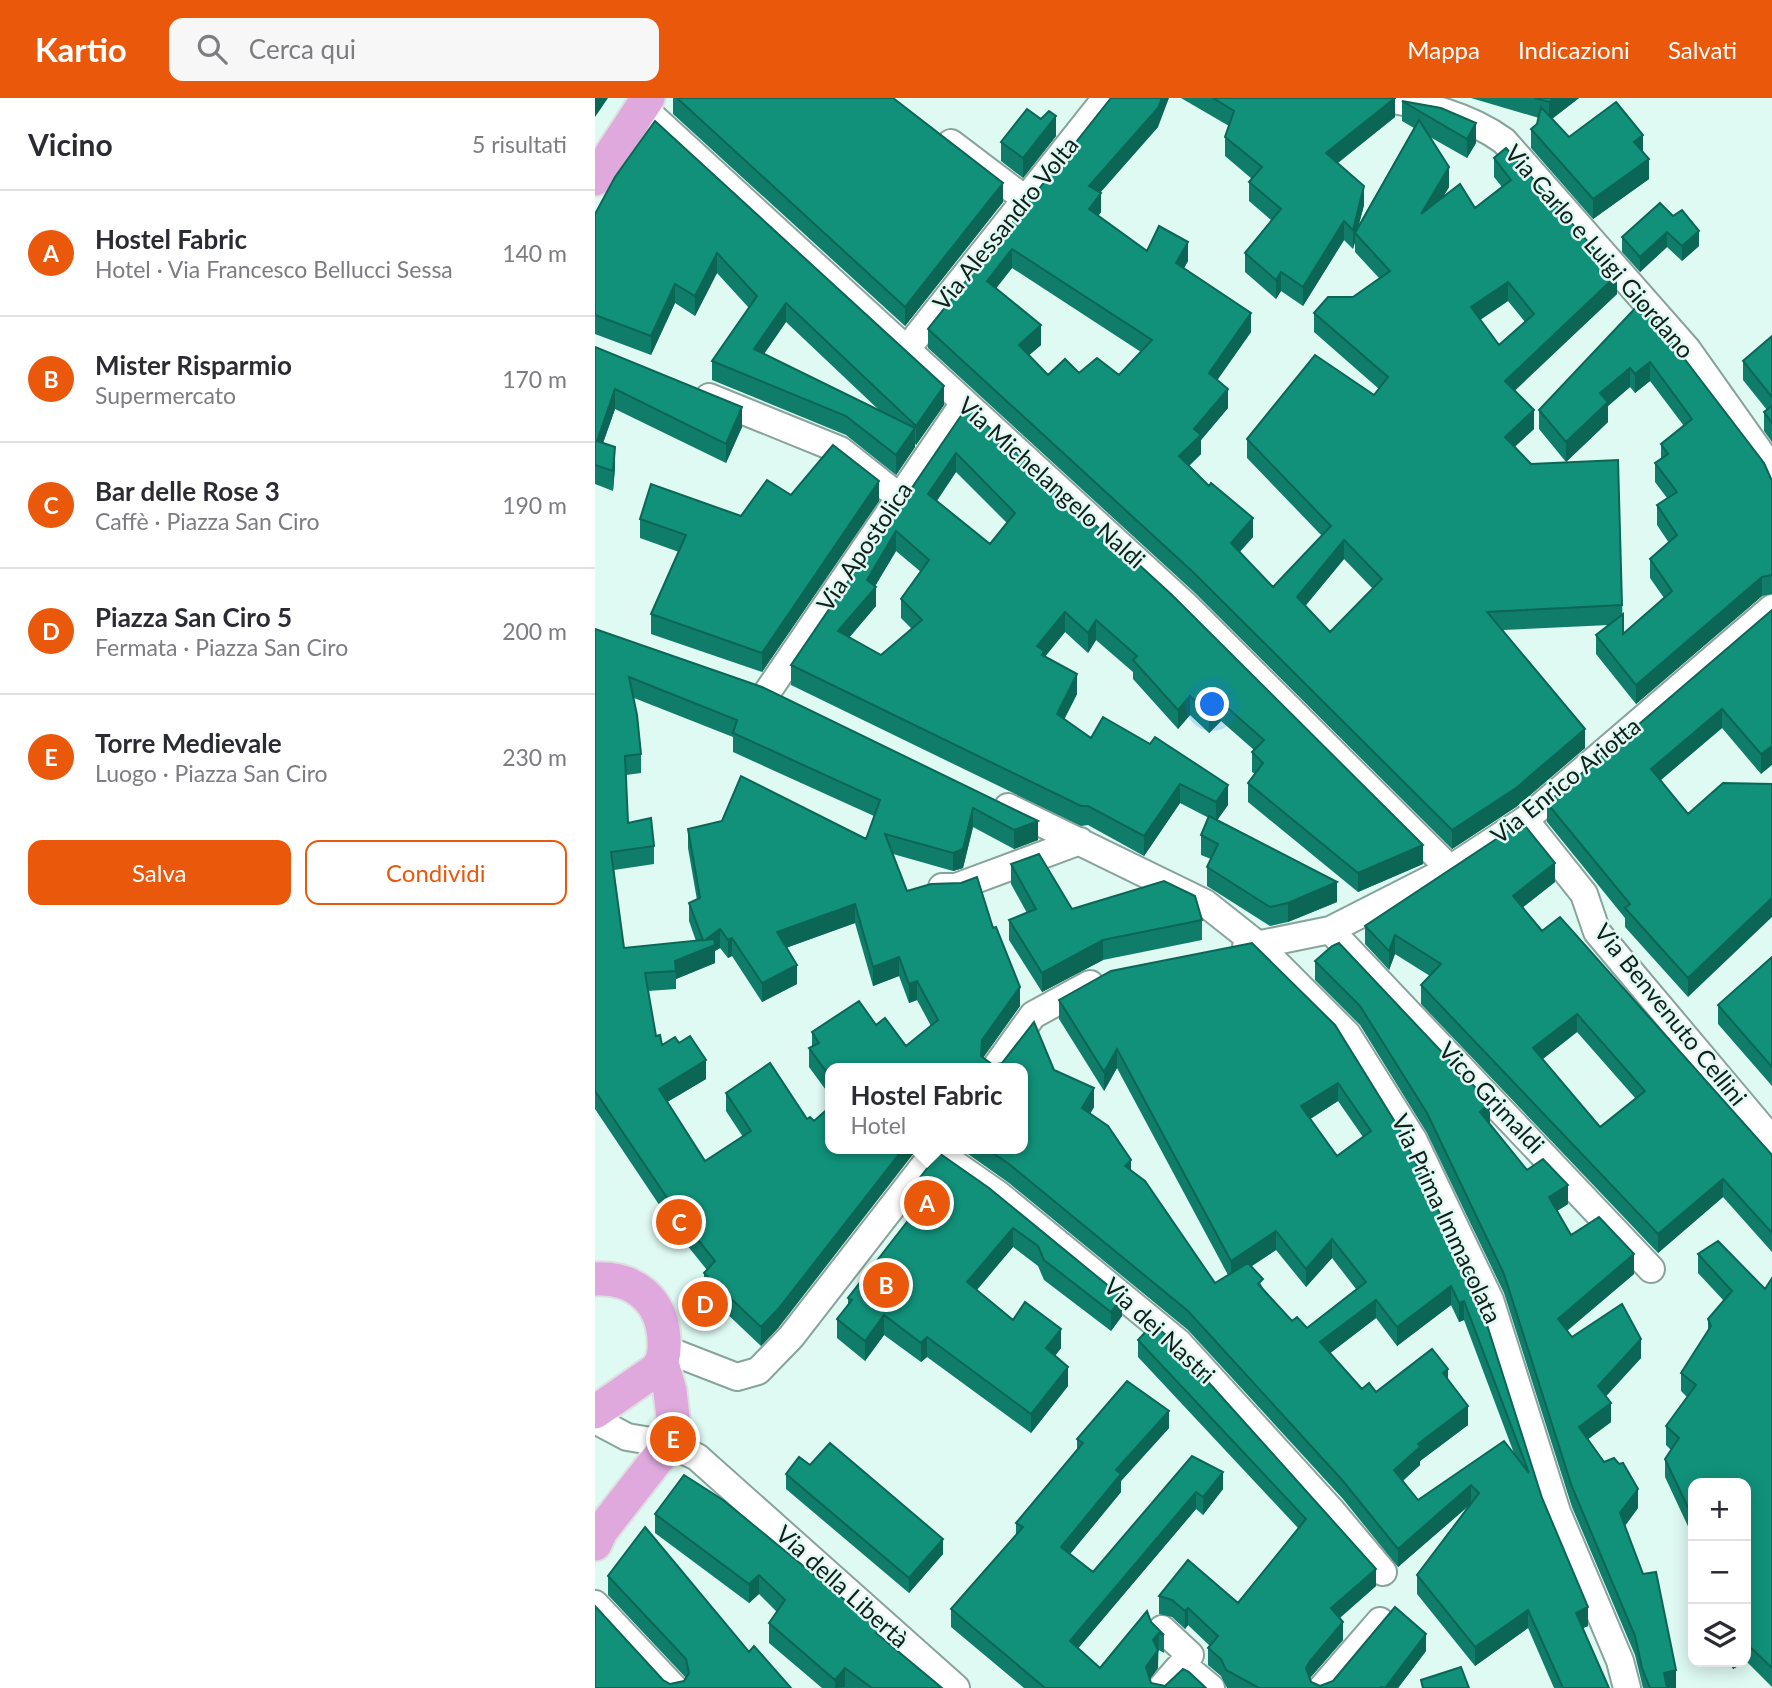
<!DOCTYPE html>
<html lang="it">
<meta charset="utf-8">
<style>
body{margin:0;font-family:Lato,sans-serif;background:#f7f7f7;color:#2b2b33}
.controls{position:absolute;right:21px;bottom:21px;display:grid;overflow:hidden;border-radius:14px;box-shadow:0 4px 18px #0003}
.controls button{width:63px;height:63px;display:grid;place-items:center;padding:0;border:0;border-bottom:2px solid #e1e1e2;background:#fff;color:#2b2b33;font:35px sans-serif}
.you{position:absolute;left:618px;top:607px;width:24px;height:24px;margin:-18px;border:5px solid #fff;border-radius:50%;background:#1a73e8;box-shadow:0 0 0 10px #1a73e833}
.badge{display:grid;place-items:center;width:46px;height:46px;border-radius:50%;background:#ea580c;color:#fff;font-size:23px;font-weight:700}
.pin{position:absolute;translate:-50% -50%;border:4px solid #fff;box-shadow:0 2px 7px #0006}
.popup{position:absolute;left:230px;top:965px;width:203px;height:91px;box-sizing:border-box;display:grid;place-content:center;border-radius:14px;background:#fff;filter:drop-shadow(0 2px 5px #0005);font-size:23px;white-space:nowrap;color:#7c7c81}
.popup b{font-size:26px;color:#2b2b33}
.popup::after{content:'';position:absolute;left:50%;top:100%;margin-left:-14px;border:14px solid transparent;border-top-color:#fff}
.list{margin:0;padding:0;list-style:none}
h2{display:flex;justify-content:space-between;align-items:center;height:91px;margin:0;padding:0 28px;font-size:30px}
h2 small{font-size:23px;font-weight:400;color:#7c7c81}
.list li{display:grid;grid-template-columns:46px 1fr auto;gap:21px;align-items:center;box-sizing:border-box;height:126px;padding:0 28px;border-top:2px solid #e1e1e2}
.list b{display:block;font-size:26px;white-space:nowrap}
.list p{margin:0;font-size:23px;white-space:nowrap;color:#7c7c81}
.list em{font-size:23px;font-style:normal;color:#7c7c81}
.actions{display:flex;gap:14px;padding:21px 28px}
.actions a{flex:1;padding:16px 0;border:2px solid #ea580c;border-radius:14px;text-align:center;font-size:24px;color:#ea580c}
.actions .main{background:#ea580c;color:#fff}
.icon{flex:none;width:38px;height:38px;fill:none;stroke:currentColor;stroke-width:2;stroke-linecap:round;stroke-linejoin:round}
.map{position:relative;flex:none;width:1177px;height:1590px;overflow:hidden}
header{display:flex;align-items:center;gap:42px;box-sizing:border-box;height:98px;padding:0 35px;background:#ea580c;color:#fff}
header strong{font-size:33px}
nav{display:flex;gap:38px;margin-inline-start:auto;font-size:24px}
.search{width:490px;height:63px;background:#f7f7f7;display:flex;align-items:center;gap:18px;box-sizing:border-box;padding:0 24px;border-radius:14px;color:#7c7c81;font-size:26px}
main{display:flex}
aside{flex:1;background:#fff}
.map>svg:first-child{display:block}
</style>
<header>
<strong>Kartio</strong>
<div class="search"><svg class="icon" aria-label="search" viewBox="0 0 24 24"><circle cx="10" cy="10" r="6"/><path d="M15 15l6 6"/></svg>Cerca qui</div>
<nav><a>Mappa</a><a>Indicazioni</a><a>Salvati</a></nav>
</header>
<main>
<aside>
<h2>Vicino<small>5 risultati</small></h2>
<ul class="list">
<li><span class="badge">A</span><div><b>Hostel Fabric</b><p>Hotel · Via Francesco Bellucci Sessa</p></div><em>140 m</em></li>
<li><span class="badge">B</span><div><b>Mister Risparmio</b><p>Supermercato</p></div><em>170 m</em></li>
<li><span class="badge">C</span><div><b>Bar delle Rose 3</b><p>Caffè · Piazza San Ciro</p></div><em>190 m</em></li>
<li><span class="badge">D</span><div><b>Piazza San Ciro 5</b><p>Fermata · Piazza San Ciro</p></div><em>200 m</em></li>
<li><span class="badge">E</span><div><b>Torre Medievale</b><p>Luogo · Piazza San Ciro</p></div><em>230 m</em></li>
</ul>
<div class="actions"><a class="main">Salva</a><a>Condividi</a></div>
</aside>
<div class="map">
<svg width="1177" height="1590" viewBox="0 0 1177 1590">
<rect width="100%" height="100%" fill="#defaf2"/>
<g fill="none" stroke-linecap="round" stroke-linejoin="round">
<defs>
<path id="minor" d="M786,0C830,7 873,17 909,43L1092,251L1177,371
M47,9L588,505L855,771
M356,45L430,101
M311,252L511,0
M114,299L245,352L303,398
M173,593L369,305
M413,709L610,805L663,847L752,936L819,1043L895,1202L962,1414L1025,1563L1032,1590
M930,722L989,796L1002,834L1177,1042
M347,789H361L485,743
M735,832L1056,1171
M651,849L735,832L855,771L930,722L1177,510
M400,970L438,917L495,886
M341,1053L404,1097L583,1244L736,1412L788,1474
M70,1251L142,1279L163,1273L196,1239L342,1051
M0,1322L32,1339L74,1346L102,1359L361,1590
M0,1506L79,1590
M587,1566L616,1590
M566,1590L595,1557L567,1531
M727,1590L785,1523"/>
<path id="major" d="M0,81L53,0
M0,1181C38,1179 67,1201 69,1241C70,1252 69,1262 62,1271L0,1314
M0,1446L6,1433L74,1346L78,1319L75,1293L67,1265"/>
</defs>
<!-- minor casing -->
<use href="#minor" stroke="#88a39b" stroke-width="30"/>
<!-- major casing -->
<use href="#major" stroke="#dedfdf" stroke-width="37"/>
<!-- minor -->
<use href="#minor" stroke="#fff" stroke-width="26"/>
<!-- major -->
<use href="#major" stroke="#dfa9dd" stroke-width="33"/>
</g>
<!-- wall -->
<path fill="#0f7d69" fill-rule="evenodd" d="M78,0H298L408,104L310,228L78,16Z
M516,0L563,29L505,95L506,114L503,118L552,153L593,163L589,170L656,234L622,282L633,310L606,342V356L594,368L658,439L644,454L678,489L727,438L652,360V341L779,297L784,291L719,234V215L758,199L784,180L760,154V144L758,151L749,142L708,208L686,193L681,201L650,174V155L676,122L654,103V84L657,81L630,58V39L634,28L586,0H800V19L743,65L769,107L764,126L819,30L807,23V3L881,45L872,60L835,39L854,89L848,99L880,110L907,89L899,79V60L1022,196L919,292L939,331L919,349L936,366L1023,362L1028,536L1069,500L1055,480V461L1074,445L1062,427V407L1072,400L1060,384V365L1066,361V346L1089,328L1055,283L1040,295L1035,289L1013,308V324L971,364L944,331V312L1046,204L1177,383V496L1167,498L1041,606L1001,556V537L1014,527L908,532L990,650L921,709L857,751L599,494L333,250V231ZM417,170L546,254L524,277L484,275L453,277L434,257L446,247L401,190ZM913,203L930,224L904,247L885,222ZM749,461L778,491L735,534L710,508Z
M876,0H984L957,21L974,39L1048,54L1054,81L998,121L936,50V31L942,26L944,20Z
M461,38L428,80L406,63V44Z
M20,79L349,307L321,347L320,346V349L301,377L251,337L117,282V263L154,210L122,175L100,218L80,205L56,257L0,236V116ZM191,224L285,313L169,256Z
M1065,105L1104,148L1087,163L1072,149L1045,174L1027,154V139Z
M1177,238V344L1169,333V314L1172,312L1148,282V263Z
M0,249L147,329L131,365L20,311L8,345L20,369L18,393L0,386Z
M372,309L828,766L763,794L653,704V685L660,676L657,674V654L659,652L626,623L614,635L595,617L583,631L538,581V574L501,542L493,555L470,534L450,559L482,596L469,621L496,640L633,707L622,722L742,804L693,824L675,828L612,788V769L616,761L606,757V737L614,720L585,705L549,758L493,727L486,728L196,587V567ZM361,374L412,425L395,446L342,403ZM301,453L326,474L306,501V520L317,531L286,557L254,539L281,508L280,488Z
M196,397L284,403L167,574L56,536V516L84,454L45,440V421L146,418Z
M1177,512L1166,676L1127,630L1066,682L1093,716L1128,685L1093,899L1030,829V820L952,724V705Z
M0,531L443,742L419,751L378,729L368,770L358,773L298,756L312,793L398,830L425,908L388,960L398,967L459,972L499,1009L495,1016L620,1185L633,1177L522,970L509,993L464,921V902L657,845L805,1032L947,1400L993,1528L988,1530L1014,1590H959L933,1530L880,1568L822,1496V1477L874,1407L803,1469L748,1401L593,1232L414,1085L366,1051H428L236,970V999L214,969V950L217,949V934L281,927L311,948L336,928L322,902L314,905L304,878L278,888L260,825L191,850L202,886L167,904L137,858L133,860L125,850L120,853V865L81,881V891L53,893L61,938L67,947L84,945L111,981L72,1004L110,1063L148,1039L131,1013V995L175,965L184,1229L166,1248L109,1194V1175L112,1172L87,1141L0,1011ZM39,600L138,639V654L279,718L271,741L93,731V750L102,802L94,805V823L101,843L29,850L19,772L59,766V748L33,725L31,677L46,675V656ZM743,1003L768,1039L742,1058L715,1021ZM681,1152L711,1189L737,1160L761,1191L712,1230L697,1223L668,1190L656,1168ZM856,1207L864,1224L869,1222L920,1358L823,1402L808,1383L825,1367V1363L873,1327L853,1281L781,1294L767,1291L735,1255L781,1220L802,1248Z
M416,766L477,811L607,822V842L508,862L447,894L414,842V822L432,815L416,786Z
M960,784L927,810L947,833L1177,1057V1154L1128,1099L1063,1155L826,906V887L835,878L800,856L794,872L770,846V828ZM982,934L1041,1001L1005,1029L947,961Z
M1177,858V988L1123,926V907Z
M720,863L895,1024L894,1025L932,1072L973,1106L962,1113L976,1137L1039,1176L972,1233L977,1239L1046,1260L1011,1298L1016,1324L993,1341L1043,1410L1030,1428L1081,1590H1048L1040,1557L977,1409L909,1195L832,1035L765,927L720,882Z
M344,1055L527,1218L516,1233L449,1182L443,1168L418,1149L382,1192L418,1222L466,1250L460,1258L473,1288L436,1335L332,1259L326,1264L289,1237L270,1263L242,1240V1221L253,1206V1200L320,1114L316,1111V1091Z
M1103,1156L1170,1191L1177,1180V1589L1151,1563V1385H1098V1439L1070,1379V1361L1076,1352L1071,1347V1328L1092,1299L1086,1293V1275L1113,1233V1221L1129,1203L1103,1175Z
M543,1242L781,1488L745,1520L748,1542L715,1580L716,1584L725,1588L831,1553L803,1590H632L626,1578L613,1567V1550L615,1548L593,1527L590,1531L577,1519L564,1516V1498L643,1505L703,1430L543,1259Z
M574,1330L526,1383V1394L475,1456L498,1474L597,1358L628,1391L608,1417L601,1411L483,1550L505,1570L556,1524L569,1537V1555L564,1552L563,1553V1570L555,1581L556,1585L570,1588L611,1590H429L356,1529V1511L421,1437V1425L482,1352V1341Z
M191,1376L348,1456L314,1495L191,1391Z
M60,1416L285,1538L347,1590H227L174,1545V1525L182,1514L164,1496L154,1505L60,1435Z
M13,1478L154,1554L196,1590H0L68,1582L75,1586L89,1583L91,1580L13,1497Z
M1133,1564H1150L1138,1571Z"/>
<!-- shaded-wall -->
<path fill="#0c6655" d="M0,0H13L0,19Z
M567,0H574L563,29L494,107V88Z
M800,0V19L731,74V55Z
M959,0H984L954,23V4Z
M461,18V38L428,80V60Z
M881,25V45L872,60V41Z
M1048,37V56L1039,44Z
M1054,61V81L998,121V101Z
M854,69V89L826,135V116Z
M408,85V104L310,228V209Z
M769,88V107L761,137L760,135V144L758,151V132Z
M506,95V114L494,131V111Z
M749,123V142L708,208V189Z
M1104,133V148L1087,163V148Z
M1072,134V149L1045,174V159Z
M593,144V163L581,184V165Z
M417,151V170L392,202V183Z
M122,155V175L100,218V198Z
M686,174V193L681,201V182Z
M1022,177V196L910,302V283Z
M913,184V203L876,228V209Z
M80,186V205L56,257V238Z
M191,205V224L159,270V251Z
M656,215V234L614,294V275Z
M446,227V247L424,266V247Z
M1055,264V283L1040,295V276Z
M1035,270V289L1013,308V324L971,364V344L1005,295Z
M349,288V307L321,347V328Z
M20,291V311L2,362V343Z
M633,291V310L606,342V356L584,377V358L599,331Z
M147,309V329L131,365V346Z
M939,312V331L910,358V339Z
M320,330V349L301,377V357Z
M20,349V369L18,393V373Z
M361,355V374L333,415V396Z
M284,383V403L167,574V555Z
M658,420V439L636,464V445Z
M301,433V453L276,495L281,489V508L243,553V533L272,482Z
M749,442V461L702,518V499Z
M1167,479V498L1041,606V587Z
M470,514V534L449,559V573L442,548Z
M501,522V542L493,555V535Z
M482,576V596L462,636V616Z
M595,598V617L583,631V612Z
M626,604V623L614,635V616Z
M1127,611V630L1056,690V671Z
M990,631V650L921,709L857,751V732Z
M1177,648V667L1166,676V656Z
M585,686V705L549,758V738Z
M633,687V707L621,724V704Z
M378,710V729L368,770L358,773V755Z
M443,723V742L419,751V732Z
M828,747V766L763,794V775Z
M960,765V784L918,817V798Z
M742,784V804L693,824V805Z
M1177,800V819L1093,899V880Z
M260,806V825L182,853V834Z
M125,831V850L120,853V865L81,881L80,863Z
M800,837V856L794,872V853Z
M137,840V858L133,860V842Z
M508,842V862L447,894V875Z
M304,859V878L278,888V869Z
M202,867V886L167,904V885Z
M322,883V902L314,905V886Z
M425,889V908L387,961L386,970L387,942Z
M982,916V934L938,969V950Z
M522,951V970L509,993V974Z
M111,962V981L64,1009V991Z
M743,985V1003L706,1027V1008Z
M499,990V1009L487,1029V1010Z
M895,1005V1024L885,1033V1014Z
M308,1051H322L184,1229L166,1248V1229Z
M536,1062V1080L530,1068Z
M1128,1081V1099L1063,1155V1136Z
M973,1087V1106L954,1118V1099Z
M418,1130V1149L372,1203V1184Z
M681,1133V1152L636,1182V1163Z
M737,1141V1160L711,1189V1171Z
M1039,1156V1176L963,1240V1221Z
M856,1188V1207L802,1248V1229Z
M527,1199V1218L516,1233V1214Z
M781,1202V1220L725,1263V1244Z
M869,1203V1222L864,1224V1205Z
M289,1217V1237L270,1263V1243Z
M466,1231V1250L451,1269V1250Z
M332,1239V1259L326,1264V1245Z
M1046,1241V1260L1003,1307V1288Z
M473,1269V1288L436,1335V1316Z
M853,1271V1289L848,1275Z
M1016,1305V1324L984,1348V1329Z
M873,1308V1327L825,1363V1367L799,1390V1372L823,1346Z
M574,1313V1330L526,1383V1394L466,1467V1449L521,1372Z
M628,1374V1391L608,1417V1399Z
M876,1387V1406L803,1469V1451Z
M1043,1391V1410L1025,1434V1415Z
M601,1394V1411L475,1560V1543Z
M348,1441V1456L314,1495V1480Z
M781,1471V1488L736,1527V1510Z
M164,1477V1496L154,1505V1486Z
M993,1509V1528L981,1533V1515Z
M593,1510V1527L590,1531V1513Z
M933,1512V1530L880,1568V1549Z
M748,1524V1542L715,1580L711,1570L715,1563Z
M564,1535L563,1570L551,1586V1569L558,1542Z
M831,1536V1553L803,1590H790Z
M1138,1564H1150L1138,1571Z
M250,1570V1589L240,1590V1582Z
M1081,1572V1590H1069V1575Z"/>
<!-- building -->
<path fill="#11917a" stroke="#0c6655" stroke-width="2" fill-rule="evenodd" d="M82,0H298L408,85L310,209Z
M516,0H567L563,10L494,88L506,95L494,111L552,153L564,128L593,144L581,165L656,215L614,275L633,291L599,331L606,337L584,358L614,388L616,385L658,420L636,445L678,489L736,428L652,341L720,257L779,297L793,279L719,215L733,199H758L795,173L760,135L824,22L854,69L826,116L865,86L880,110L916,82L899,60L911,50L1022,177L910,283L939,312L910,339L936,366L1023,362L1027,507L892,514L990,631L921,690L857,732L599,475L333,231ZM417,151L557,242L524,277L502,260L484,275L470,261L453,277L424,247L446,227L392,183ZM913,184L939,216L904,247L876,209ZM749,442L787,481L735,534L702,499Z
M618,0H800L731,55L769,88L758,132L749,123L708,189L686,174L681,182L650,155L686,111L654,84L667,69L630,39L639,13Z
M940,0H959L954,4Z
M807,3L846,10L881,25L872,41Z
M1021,4L1048,37L1039,44L1054,61L998,101L936,31L942,26L946,9L974,39Z
M432,11L446,21L454,13L461,18L428,60L406,44Z
M60,23L349,288L321,328L191,205L159,251L320,330L301,357L251,318L117,263L162,198L122,155L100,198L80,186L56,238L0,217V116L20,79Z
M1065,105L1078,118L1087,112L1104,133L1087,148L1072,134L1045,159L1027,139Z
M1046,204L1169,365L1177,383V477L1167,479L1041,587L1001,537L1028,516V536L1077,493L1055,461L1082,437L1062,407L1082,394L1060,365L1073,356L1066,346L1097,321L1055,264L1040,276L1035,270L1005,295L1013,304L971,344L944,312Z
M1177,238V299L1148,263Z
M0,249L147,309L131,346L20,291L2,343L20,349L18,373L0,367Z
M1177,308V325L1169,314Z
M372,309L577,497L828,747L763,775L653,685L668,665L657,654L669,642L626,604L614,616L595,598L583,612L538,562L542,558L501,522L493,535L470,514L442,548L449,553L447,557L482,576L462,616L496,640L508,619L555,646L560,639L633,687L621,704L585,686L549,738L493,708H486L196,567ZM361,355L420,415L395,446L333,396ZM301,433L334,462L306,501L327,522L286,557L243,533L281,489L272,482Z
M238,347L284,383L167,555L56,516L91,437L45,421L56,386L146,418L172,382L196,397Z
M1177,512V648L1166,656L1127,611L1056,671L1093,716L1128,685L1177,686V800L1093,880L1030,810L1035,806L952,705Z
M0,531L167,589L443,723L419,732L378,710L368,751L358,755L290,736L312,793L336,786L366,785L382,779L398,830L401,829L425,889L387,942L386,958L398,967L407,965L439,924L459,972L499,990L487,1010L513,1028L536,1062L530,1068L550,1083L620,1185L653,1165L668,1181L663,1186L697,1223L702,1219L712,1230L771,1184L737,1141L711,1171L681,1133L636,1163L522,951L509,974L464,902L516,873L657,845L740,927L805,1032L880,1189L947,1400L993,1509L981,1515L1014,1590H968L933,1512L880,1549L822,1477L884,1395L876,1387L803,1451L748,1383L593,1213L414,1066L392,1051H428V970H236V980L214,950L224,945L217,934L264,903L281,927L290,920L311,948L343,922L322,883L314,886L304,859L278,869L260,806L182,834L202,867L167,885L137,840L133,842L125,831L110,842L119,841L120,847L80,863L81,873L50,875L61,938L65,937L67,947L80,939L84,945L95,938L111,962L64,991L110,1063L156,1033L131,995L175,965L212,1021L215,1019L219,1023L236,1008V1051H308L184,1210L166,1229L109,1175L120,1163L87,1122L0,993ZM34,579L142,622L138,635L285,702L271,741L146,678L127,723L93,731L105,800L94,805L108,842L29,850L16,754L59,748L56,720L33,725L30,658L46,656L42,617ZM743,985L776,1033L742,1058L706,1008ZM856,1188L864,1205L869,1203L934,1375L909,1343L823,1402L799,1372L825,1349L823,1346L873,1308L848,1275L853,1271L837,1251L781,1294L774,1285L767,1291L725,1244L781,1202L802,1229Z
M614,718L742,784L693,805L675,809L612,769L623,746L606,737Z
M927,724L960,765L918,798L947,833L965,819L1177,1057V1135L1128,1081L1063,1136L826,887L846,866L800,837L794,853L770,828ZM982,916L1050,993L1005,1029L938,950Z
M444,756L477,811L569,783L600,798L607,822L508,842L447,875L414,822L441,811L416,766Z
M744,845L895,1005L885,1014L932,1072L948,1061L973,1087L954,1099L976,1137L1004,1119L1039,1156L963,1221L977,1239L1027,1206L1046,1241L1003,1288L1016,1305L984,1329L1009,1364L1019,1360L1024,1366L1028,1365L1043,1391L1025,1415L1048,1476L1061,1474L1081,1572L1069,1575L1072,1590H1055L1047,1570L1040,1538L977,1389L909,1176L832,1015L765,908L720,863L737,848Z
M1177,859V969L1123,907Z
M344,1055L394,1090L527,1199L516,1214L449,1162L443,1148L418,1130L372,1184L418,1222L430,1204L466,1231L451,1250L473,1269L436,1316L332,1239L326,1245L289,1217L270,1243L242,1221L257,1202L253,1200L329,1102L316,1091Z
M1123,1143L1170,1191L1177,1180V1570L1151,1545V1385H1098V1420L1070,1361L1084,1340L1071,1328L1101,1287L1086,1275L1116,1228L1113,1221L1137,1193L1103,1156Z
M558,1226L572,1238L781,1471L736,1510L748,1524L715,1563L711,1570L716,1584L725,1588L738,1583L800,1509L831,1536L790,1590L786,1589V1590H664L631,1572L626,1561L613,1550L623,1538L593,1510L590,1513L577,1502L564,1498L593,1462L643,1505L711,1421L543,1242Z
M532,1283L574,1313L521,1372L526,1376L466,1449L498,1474L597,1358L628,1374L608,1399L601,1394L475,1543L505,1570L552,1513L556,1524L569,1537L564,1535L558,1542L563,1552L551,1569L556,1585L570,1588L588,1571L594,1574L611,1590H450L356,1511L428,1429L421,1425L488,1345L482,1341Z
M235,1345L348,1441L314,1480L191,1376L204,1359L215,1367Z
M89,1377L128,1402L285,1531L281,1535L347,1590H277L250,1570L240,1582L174,1525L190,1502L164,1477L154,1486L60,1416Z
M50,1429L154,1554L159,1548L196,1590H0V1508L68,1582L75,1586L89,1583L94,1575L91,1561L13,1478Z
M866,1569L874,1590H828L826,1582Z"/>
<g text-anchor="middle" stroke-width="5" stroke-linejoin="round" paint-order="stroke">
<!-- street labels -->
<g font-size="24" fill="#131d1a" stroke="#defaf2">
<text transform="translate(411 126) rotate(-51)" y="8">Via Alessandro Volta</text>
<text transform="translate(1004 154) rotate(49)" y="8">Via Carlo e Luigi Giordano</text>
<text transform="translate(456 385) rotate(42)" y="8">Via Michelangelo Naldi</text>
<text transform="translate(270 449) rotate(-56)" y="8">Via Apostolica</text>
<text transform="translate(971 683) rotate(-39)" y="8">Via Enrico Ariotta</text>
<text transform="translate(1075 917) rotate(51)" y="8">Via Benvenuto Cellini</text>
<text transform="translate(896 1000) rotate(47)" y="8">Vico Grimaldi</text>
<text transform="translate(851 1121) rotate(65)" y="8">Via Prima Immacolata</text>
<text transform="translate(564 1233) rotate(43)" y="8">Via dei Nastri</text>
<text transform="translate(247 1489) rotate(42)" y="8">Via della Libertà</text>
</g>
</g>
</svg>
<div class="controls">
<button>+</button>
<button>−</button>
<button><svg class="icon" aria-label="layers" viewBox="0 0 24 24"><path d="M12 4l9 5-9 5-9-5zM3 14l9 5 9-5"/></svg></button>
</div>
<div class="you"></div>
<div class="pin badge" style="left:332px;top:1105px">A</div>
<div class="popup"><b>Hostel Fabric</b>Hotel</div>
<div class="pin badge" style="left:291px;top:1187px">B</div>
<div class="pin badge" style="left:84px;top:1124px">C</div>
<div class="pin badge" style="left:110px;top:1206px">D</div>
<div class="pin badge" style="left:78px;top:1341px">E</div>
</div>
</main>
